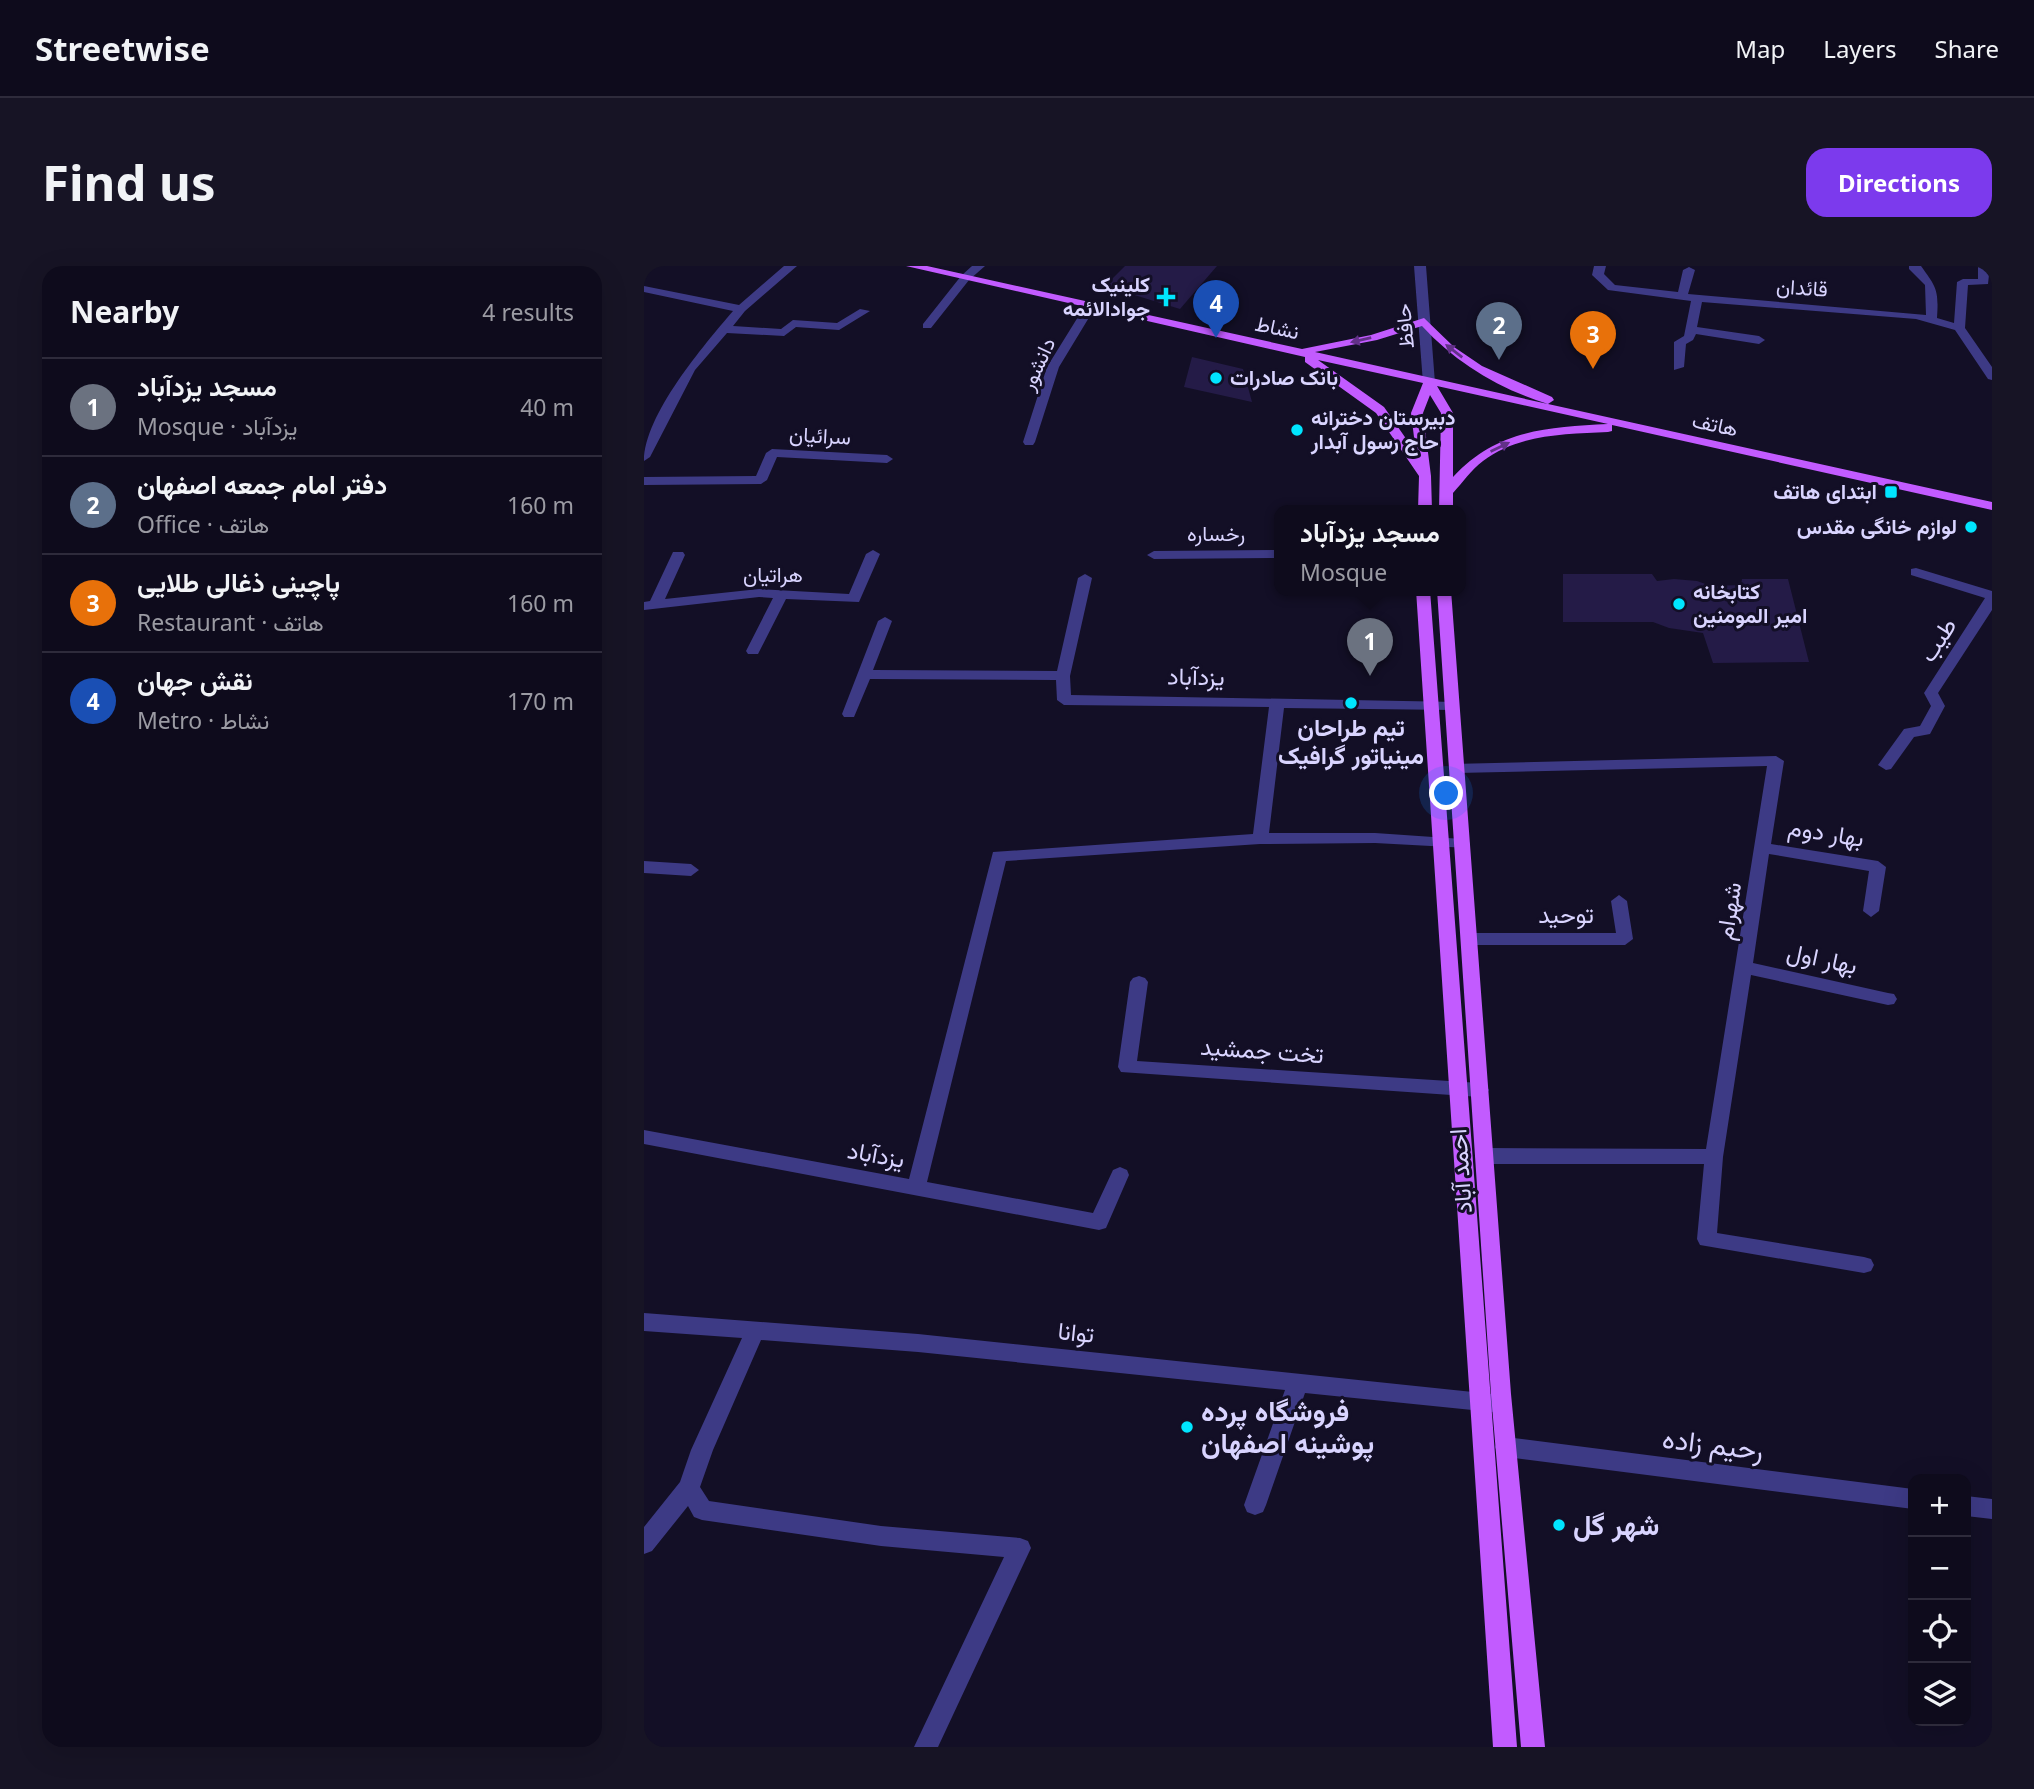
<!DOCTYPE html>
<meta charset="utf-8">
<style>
body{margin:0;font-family:"Noto Sans",Vazirmatn,sans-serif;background:#171425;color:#f1f3f6}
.controls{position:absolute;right:21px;bottom:21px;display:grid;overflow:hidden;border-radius:14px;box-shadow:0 7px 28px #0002}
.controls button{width:63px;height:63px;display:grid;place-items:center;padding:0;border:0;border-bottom:2px solid #2e2b3b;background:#0e0b1c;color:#f1f3f6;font:35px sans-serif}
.you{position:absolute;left:803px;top:528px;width:24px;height:24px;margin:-18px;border:5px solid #fff;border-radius:50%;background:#1a73e8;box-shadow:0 0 0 10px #1a73e833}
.badge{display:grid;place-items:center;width:46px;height:46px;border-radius:50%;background:#7c3aed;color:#fff;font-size:23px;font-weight:700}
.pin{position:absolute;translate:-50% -58px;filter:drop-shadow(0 2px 4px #0008)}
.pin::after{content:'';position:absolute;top:37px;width:24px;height:21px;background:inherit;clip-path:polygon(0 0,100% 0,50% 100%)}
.popup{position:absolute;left:630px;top:239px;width:192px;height:91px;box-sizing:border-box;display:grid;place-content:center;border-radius:14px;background:#0e0b1c;filter:drop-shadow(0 2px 5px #0005);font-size:23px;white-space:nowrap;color:#9b9ba3}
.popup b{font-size:26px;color:#f1f3f6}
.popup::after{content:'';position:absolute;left:50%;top:100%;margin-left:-14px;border:14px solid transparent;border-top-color:#0e0b1c}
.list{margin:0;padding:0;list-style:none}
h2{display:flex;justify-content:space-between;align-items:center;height:91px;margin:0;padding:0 28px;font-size:30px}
h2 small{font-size:23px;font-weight:400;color:#9b9ba3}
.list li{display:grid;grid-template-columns:46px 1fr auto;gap:21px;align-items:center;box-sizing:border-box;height:98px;padding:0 28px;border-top:2px solid #2e2b3b}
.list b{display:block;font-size:26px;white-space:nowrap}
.list p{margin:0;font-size:23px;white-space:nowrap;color:#9b9ba3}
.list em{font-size:23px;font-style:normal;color:#9b9ba3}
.icon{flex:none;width:38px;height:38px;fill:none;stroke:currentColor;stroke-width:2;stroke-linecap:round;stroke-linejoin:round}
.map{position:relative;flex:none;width:1348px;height:1481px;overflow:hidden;border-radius:21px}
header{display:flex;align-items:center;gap:42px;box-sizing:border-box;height:98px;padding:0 35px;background:#0e0b1c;border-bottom:2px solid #2e2b3b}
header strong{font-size:33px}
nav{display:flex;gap:38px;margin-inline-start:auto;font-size:24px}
.intro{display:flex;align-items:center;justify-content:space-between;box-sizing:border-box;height:168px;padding:0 42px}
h1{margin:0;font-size:49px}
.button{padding:18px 32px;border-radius:21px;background:#7c3aed;color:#fff;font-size:24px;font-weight:700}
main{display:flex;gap:42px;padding:0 42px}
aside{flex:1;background:#0e0b1c;border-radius:21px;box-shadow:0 7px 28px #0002}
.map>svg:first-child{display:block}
</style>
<header>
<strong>Streetwise</strong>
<nav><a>Map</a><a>Layers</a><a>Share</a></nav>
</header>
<div class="intro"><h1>Find us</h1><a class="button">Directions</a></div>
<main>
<aside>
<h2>Nearby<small>4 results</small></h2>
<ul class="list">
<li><span class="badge" style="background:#6b7280">1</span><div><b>مسجد یزدآباد</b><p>Mosque · یزدآباد</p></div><em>40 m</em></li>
<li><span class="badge" style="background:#5c6f8a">2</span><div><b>دفتر امام جمعه اصفهان</b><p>Office · هاتف</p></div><em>160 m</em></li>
<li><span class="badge" style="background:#e8710a">3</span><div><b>پاچینی ذغالی طلایی</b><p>Restaurant · هاتف</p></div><em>160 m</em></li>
<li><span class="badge" style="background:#1a4fb4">4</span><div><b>نقش جهان</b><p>Metro · نشاط</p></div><em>170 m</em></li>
</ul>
</aside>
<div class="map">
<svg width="1348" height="1481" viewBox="0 0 1348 1481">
<rect width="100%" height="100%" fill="#130f26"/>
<!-- building -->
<path fill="#241b47" d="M481,0H573L536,43L461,20Z
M548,91L599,103L608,136L540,121Z
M919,308H1008L1013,315L1030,313L1053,315L1067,320L1097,319L1098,313H1144L1165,396L1069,397L1059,367L1025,362L1009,356H919Z"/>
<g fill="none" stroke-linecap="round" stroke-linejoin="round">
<!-- minor -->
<path fill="#3d3a85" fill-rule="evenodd" d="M140,0H153L101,45L89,60L137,63L149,54L193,57L216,43L226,45L195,64L152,61L140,70L83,67L51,104L6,191L0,195C0,149 60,79 89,45L0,26V20L95,39Z
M328,0H341L325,14L287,62H279V58L317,10Z
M770,0H782L791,117L785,121L779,117Z
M950,0H962L960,8L971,19L1034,26L1039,4L1045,1L1051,4L1044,28L1282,49L1281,19L1265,3V0H1277C1292,21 1295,23 1293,52L1310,57L1313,16L1319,13H1334V0H1346L1344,18L1324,19L1321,62L1348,101V114L1344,113L1311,64L1272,53L1058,36L1053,61L1115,70L1121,74L1115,78L1052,68L1049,74L1042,78L1040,101L1030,104V76L1040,70L1047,35L964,24L948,9Z
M442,38L452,40L415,101L391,176L389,179H381L379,176L403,101Z
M128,183L243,189L249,193L243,197L133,191L123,214L117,218L0,219V211L112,210L122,187Z
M229,284L236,288L215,336L142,333L114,388H104L102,385L129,332L115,331L0,344V336L6,335L29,286H39L41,289L21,333L115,323L205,328L222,288Z
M635,284V292L510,293L503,289L510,285Z
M1272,302L1348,325V344L1294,427L1301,440L1286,468L1270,471L1247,503L1242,504L1234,499L1260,463L1276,460L1287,440L1280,427L1341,332L1267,309V303Z
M441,308L448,312L426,410L427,429L813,436L815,439L813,442L808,444L640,442L625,567H731L818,573L824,574L826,578L824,582L731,577L616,578L362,595L283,916L449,947L469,904L476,901L483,904L485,909L462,962L455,964L0,878V864L265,913L349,586L609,568L625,441L420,439L413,434L412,414L226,413L210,451H200L198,448L234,355L241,351L248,355L229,404L413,405L434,312Z
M1132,490L1140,495L1127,578L1234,595L1242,601L1235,645L1227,651L1219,645L1225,605L1125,588L1109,697L1244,727L1250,728L1253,733L1250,738L1244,739L1107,709L1079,891L1073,967L1220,991L1227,993L1230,999L1227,1005L1220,1007L1056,979L1053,973L1060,898H840L833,895L831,890L833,885L840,882L1062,883L1123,500L813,507L808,506L805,502L808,498Z
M0,595L47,598L55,604L47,610L0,607Z
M975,629L983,635L989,673L981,679H825L817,673L825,667H972L967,635Z
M495,710L501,712L504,716L493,795L836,817L842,819L845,824L842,829L836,831L477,806L474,801L486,716L489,712Z
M0,1047L274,1068L848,1128L855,1130L858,1137L855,1144L848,1146L661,1127L622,1239L619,1246L611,1249L603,1246L600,1239L641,1124L274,1086L117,1074L69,1184L56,1221L65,1235L237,1260L376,1272L384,1275L387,1282L294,1481H270L360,1291L237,1280L58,1254L50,1251L44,1240L8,1285L0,1288V1261L36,1216L47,1184L98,1072L0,1065Z
M862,1171L1269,1223V1243L862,1191L854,1188L851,1181L854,1174Z
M1322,1230L1348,1233V1253L1322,1250Z"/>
<!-- major -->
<path fill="#c25bff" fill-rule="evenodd" d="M262,0H283L658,83L727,69L780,52L810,81L838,100L908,131L910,134L904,138L1348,236V244L968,159V165L964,166C921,168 875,168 839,195C827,204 819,216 809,227V244H795L797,147L786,129L779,147L787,210L788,244H774L775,210L732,147L661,96V91ZM778,60C812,97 855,123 904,138L671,86L733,74ZM674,94L779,117L767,147L772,187L740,141ZM793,120L964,158C903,161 852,164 809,211V147Z
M772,324H786L873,1481H849Z
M793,324H807L867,1128L901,1481H877L847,1128Z"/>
</g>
<!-- one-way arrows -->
<defs><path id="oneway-solid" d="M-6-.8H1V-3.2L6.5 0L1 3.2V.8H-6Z" transform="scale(1.75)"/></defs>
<g fill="#623188">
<use href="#oneway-solid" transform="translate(717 74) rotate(167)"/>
<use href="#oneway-solid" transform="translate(810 85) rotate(-142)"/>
<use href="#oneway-solid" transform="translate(856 181) rotate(-26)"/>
</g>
<!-- markers -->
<g fill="#00e5ff" stroke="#130f26" stroke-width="2.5">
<path d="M518.5 20.5h7v7h7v7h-7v7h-7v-7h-7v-7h7z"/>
<circle cx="572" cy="112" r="7"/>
<circle cx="653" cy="164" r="7"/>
<rect x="1240" y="219" width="14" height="14" rx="3.5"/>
<circle cx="1327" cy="261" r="7"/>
<circle cx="1035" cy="338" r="7"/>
<circle cx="707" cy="437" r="7"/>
<circle cx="543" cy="1161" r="7"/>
<circle cx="915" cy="1259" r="7"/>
</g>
<g text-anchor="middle" stroke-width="6" stroke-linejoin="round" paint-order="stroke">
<!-- far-poi labels -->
<g font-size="21" font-weight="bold" fill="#d9d4ff" stroke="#130f26" text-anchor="end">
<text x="506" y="26">کلینیک<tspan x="506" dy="24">جوادالائمه</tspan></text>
<text x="586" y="119" text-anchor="start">بانک صادرات</text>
<text x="667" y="159" text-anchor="start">دبیرستان دخترانه<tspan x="667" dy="24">حاج رسول آبدار</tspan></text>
<text x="1233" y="233">ابتدای هاتف</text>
<text x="1313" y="268">لوازم خانگی مقدس</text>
<text x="1049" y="333" text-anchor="start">کتابخانه<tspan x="1049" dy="24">امیر المومنین</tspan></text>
</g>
<!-- far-street labels -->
<g font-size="21" fill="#d9d4ff" stroke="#130f26">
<text transform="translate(1158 22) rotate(4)" y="7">قائدان</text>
<text transform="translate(761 60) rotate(-95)" y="7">حافظ</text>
<text transform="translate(633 62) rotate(12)" y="7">نشاط</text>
<text transform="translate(394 98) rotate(-65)" y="7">دانشور</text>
<text transform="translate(1071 159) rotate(12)" y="7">هاتف</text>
<text transform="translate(176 170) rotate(3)" y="7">سرائیان</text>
<text x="572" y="275">رخساره</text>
<text x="129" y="316">هراتیان</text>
</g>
<!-- street labels -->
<g font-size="24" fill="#d9d4ff" stroke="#130f26">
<text transform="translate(1294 374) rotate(-57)" y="8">طیب</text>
<text transform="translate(552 411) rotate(1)" y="8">یزدآباد</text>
<text transform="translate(1182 567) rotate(9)" y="8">بهار دوم</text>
<text transform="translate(1085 645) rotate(-81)" y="8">شهرام</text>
<text x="922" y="657">توحید</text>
<text transform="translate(1178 693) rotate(12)" y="8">بهار اول</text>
<text transform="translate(618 785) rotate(4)" y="8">تخت جمشید</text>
<text transform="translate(232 889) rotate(10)" y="8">یزدآباد</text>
<text transform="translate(817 905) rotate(-94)" y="8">احمد آباد</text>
<text transform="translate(432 1067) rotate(6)" y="8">توانا</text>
</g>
<!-- poi labels -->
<g font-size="24" font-weight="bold" fill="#d9d4ff" stroke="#130f26">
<text x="707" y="470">تیم طراحان<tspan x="707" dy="28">مینیاتور گرافیک</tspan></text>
</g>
<!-- near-poi labels -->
<g font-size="28" font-weight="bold" fill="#d9d4ff" stroke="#130f26" text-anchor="start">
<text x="557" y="1155">فروشگاه پرده<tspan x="557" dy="32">پوشینه اصفهان</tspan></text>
<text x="929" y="1269">شهر گل</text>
</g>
<!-- near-street labels -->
<g font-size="28" fill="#d9d4ff" stroke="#130f26">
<text transform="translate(1069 1178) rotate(7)" y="10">رحیم زاده</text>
</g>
</g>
</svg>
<div class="controls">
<button>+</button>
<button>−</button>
<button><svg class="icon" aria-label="locate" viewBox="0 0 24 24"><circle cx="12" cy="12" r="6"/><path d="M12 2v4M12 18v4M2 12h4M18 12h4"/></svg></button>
<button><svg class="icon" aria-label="layers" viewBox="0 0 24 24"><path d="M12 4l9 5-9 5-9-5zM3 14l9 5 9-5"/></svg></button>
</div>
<div class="you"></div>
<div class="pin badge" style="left:726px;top:410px;background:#6b7280">1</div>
<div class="popup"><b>مسجد یزدآباد</b>Mosque</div>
<div class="pin badge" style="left:855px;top:94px;background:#5c6f8a">2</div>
<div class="pin badge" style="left:949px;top:103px;background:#e8710a">3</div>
<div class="pin badge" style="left:572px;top:72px;background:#1a4fb4">4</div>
</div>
</main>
